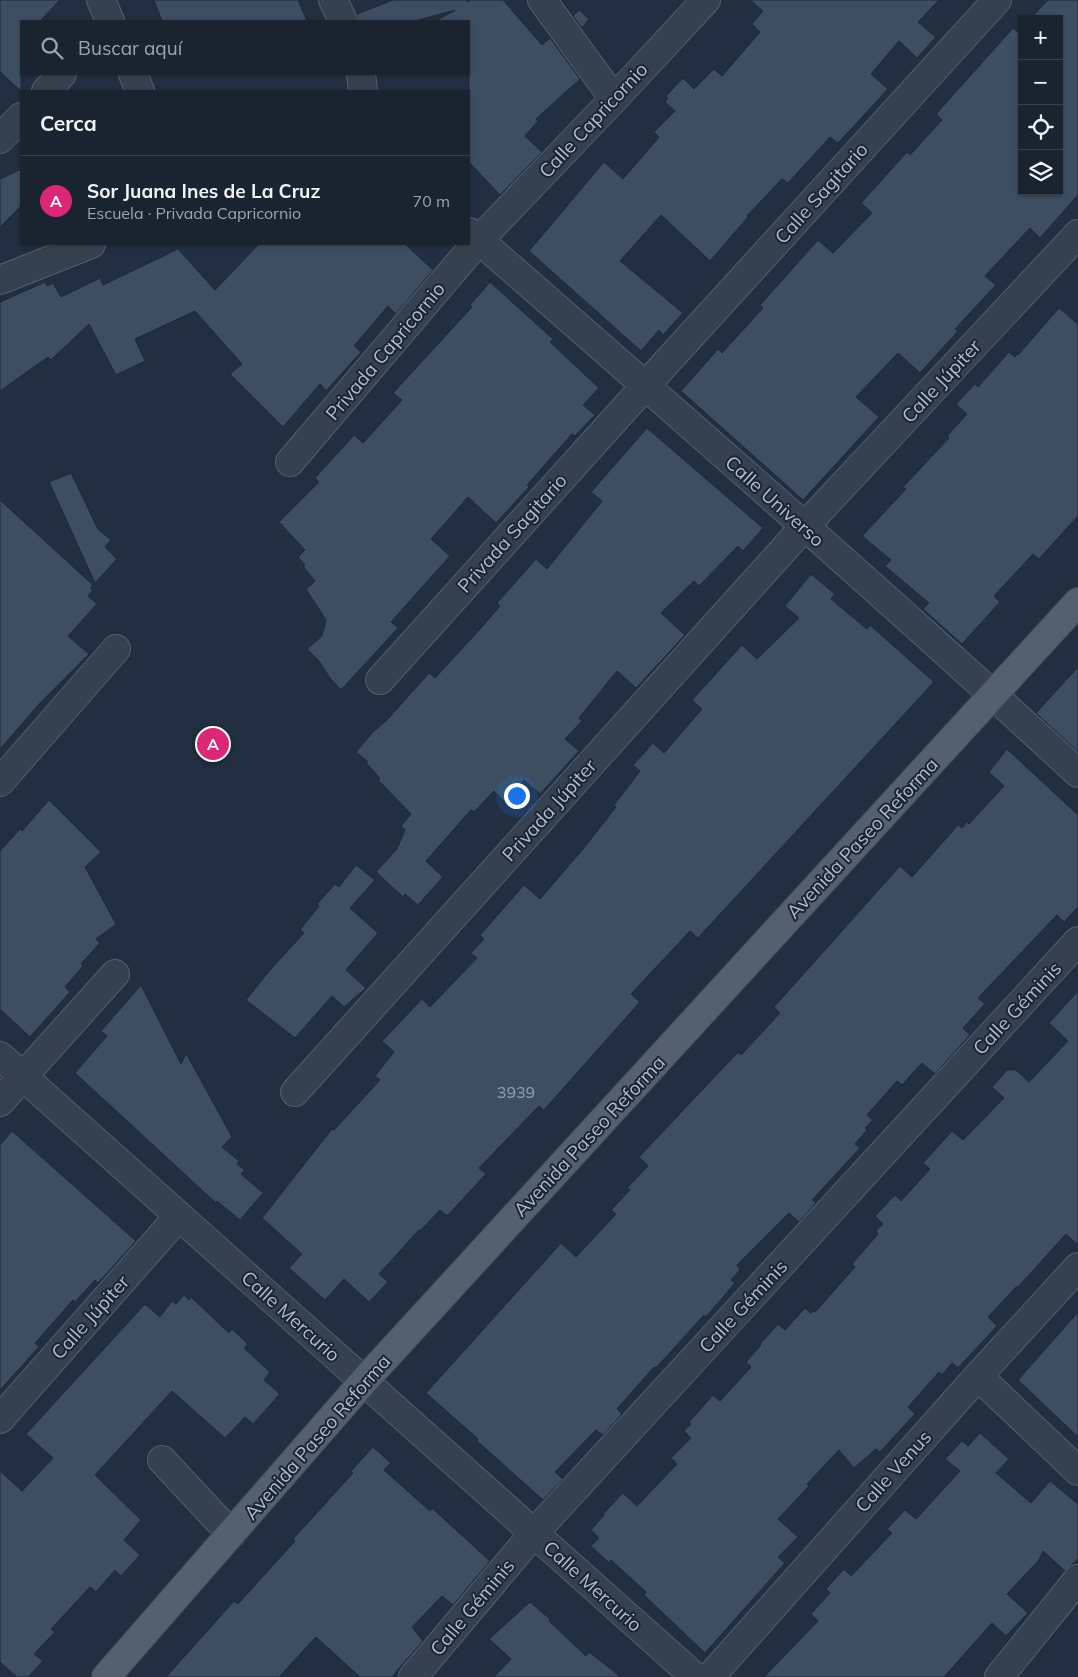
<!DOCTYPE html>
<html lang="es">
<meta charset="utf-8">
<style>
body{margin:0;font-family:Mulish,sans-serif;background:#272f3c;color:#f1f3f6}
.controls{position:absolute;right:15px;top:15px;display:grid;overflow:hidden;border-radius:0px;box-shadow:0 1px 4px #0004}
.controls button{width:45px;height:45px;display:grid;place-items:center;padding:0;border:0;border-bottom:1px solid #38404c;background:#1a2330;color:#f1f3f6;font:25px sans-serif}
.you{position:absolute;left:516px;top:795px;width:18px;height:18px;margin:-12px;border:4px solid #fff;border-radius:50%;background:#1a73e8;box-shadow:0 0 0 8px #1a73e833}
.badge{display:grid;place-items:center;width:32px;height:32px;border-radius:50%;background:#db2777;color:#fff;font-size:16px;font-weight:700}
.pin{position:absolute;translate:-50% -50%;border:2px solid #fff;box-shadow:0 1px 5px #0006}
.list{margin:0;padding:0;list-style:none}
h2{display:flex;justify-content:space-between;align-items:center;height:65px;margin:0;padding:0 20px;font-size:21px}
h2 small{font-size:16px;font-weight:400;color:#9fa4ab}
.list li{display:grid;grid-template-columns:32px 1fr auto;gap:15px;align-items:center;box-sizing:border-box;height:90px;padding:0 20px;border-top:1px solid #38404c}
.list b{display:block;font-size:19px;white-space:nowrap}
.list p{margin:0;font-size:16px;white-space:nowrap;color:#9fa4ab}
.list em{font-size:16px;font-style:normal;color:#9fa4ab}
.icon{flex:none;width:28px;height:28px;fill:none;stroke:currentColor;stroke-width:2;stroke-linecap:round;stroke-linejoin:round}
.map{position:relative;flex:none;width:1078px;height:1677px;overflow:hidden}
.search{position:absolute;background:#1a2330;box-shadow:0 1px 4px #0004;left:20px;top:20px;width:450px;height:55px;display:flex;align-items:center;gap:12px;box-sizing:border-box;padding:0 18px;border-radius:0px;color:#9fa4ab;font-size:19px}
.panel{position:absolute;background:#1a2330;box-shadow:0 1px 4px #0004;left:20px;top:90px;width:450px;height:155px;border-radius:0px}
.map>svg:first-child{display:block}
</style>
<div class="map">
<svg width="1078" height="1677" viewBox="0 0 1078 1677">
<rect width="100%" height="100%" fill="#222f40"/>
<!-- building -->
<path fill="#3d4e60" stroke="#1d2837" d="M0,0H60L40,21H21V91L0,72Z
M154,0H298L307,21H162Z
M393,0H467V2L470,0H503L542,45L550,38L580,79L536,119L538,121L525,136L542,152L500,195L469,162V21H436L455,10L415,21H358L357,14Z
M750,0H939L918,22L936,37L917,58L899,41L871,74L888,89L838,143L830,137L788,183L782,179L747,216L748,217L710,261L661,215L620,261L683,313L663,335L659,330L641,351L529,251L604,162L623,179L659,137L654,132L675,111L665,102L668,98L666,96L683,78L694,89L714,69L722,76L760,32L752,24L763,11Z
M1048,0H1078V195L1040,238L1030,228L985,276L996,285L955,329L958,331L920,373L898,353L856,397L879,417L803,500L681,391L718,349L722,353L763,308L760,305L818,240L833,253L872,213L861,203L907,152L910,155L942,120L936,114L1013,28L1018,32L1022,28V191H1059V19H1030Z
M579,10L589,19L582,28L573,16Z
M21,169V206L0,227V179Z
M259,244H405L433,270L396,314L388,306L354,346L361,352L326,391L320,384L283,427L230,374L242,364L195,311L135,339L145,361L116,375L89,324L51,360L48,357L0,391V302L45,282L47,286L53,283L61,297L100,278L103,285L178,249L215,290Z
M490,282L553,339L550,342L599,388L583,405L595,415L575,436L572,434L527,485L529,487L496,523L468,497L431,539L450,556L391,622L398,628L341,690L330,678L319,661L307,649L322,636L326,620L306,589L315,581L303,566L305,565L298,557L305,550L279,522L319,482L315,478L354,435L363,443L402,400L393,393L472,307L470,305Z
M1059,308L1078,324V516L1039,559L1033,554L994,596L1000,602L962,644L923,609L929,603L885,566L891,560L862,536L906,489L903,487L949,438L947,436L967,414L956,404L975,384L978,387L1009,352L1015,357L1017,354L1018,355Z
M647,428L763,528L743,551L738,546L699,586L694,581L661,613L685,635L636,688L617,671L579,718L582,721L565,739L579,751L540,794L524,780L504,801L494,791L474,812L471,810L426,861L443,877L418,905L405,894L403,897L376,872L397,849L405,830L401,826L411,814L378,780L380,778L366,763L368,762L356,752L373,732L387,720L429,673L435,678L481,628L500,606L497,603L536,559L547,569L602,501L591,492Z
M71,473L98,529L111,540L105,547L117,559L95,583L49,482Z
M0,500L93,585L90,588L93,590L88,596L97,604L68,636L89,654L41,702L0,749Z
M811,574L835,594L831,599L867,629L870,625L934,682L698,938L690,931L631,994L640,1002L544,1110L539,1106L479,1168L486,1174L447,1216L440,1210L420,1231L419,1230L379,1274L388,1282L369,1302L344,1279L325,1300L289,1268L302,1254L262,1218L332,1129L334,1130L380,1080L375,1076L394,1052L382,1041L422,999L430,1007L477,958L471,953L484,939L480,935L524,885L540,899L583,849L616,807L614,805L640,771L633,765L653,743L664,753L702,709L692,700L742,645L757,659L799,618L785,606Z
M1078,667V752L1036,713Z
M1007,749L1078,815V907L1064,922L1057,915L978,998L985,1004L963,1028L970,1035L935,1074L922,1063L902,1085L897,1081L867,1115L873,1120L865,1128L867,1130L855,1144L860,1148L812,1200L816,1203L799,1222L789,1213L737,1265L740,1270L731,1280L735,1283L706,1317L704,1315L656,1368L654,1367L617,1409L622,1414L603,1435L596,1430L555,1472L563,1479L543,1500L477,1441L478,1439L426,1393L561,1243L576,1257L616,1214L611,1210L630,1190L627,1188L648,1166L639,1157L738,1052L741,1055L780,1013L774,1007L900,866L912,877L958,825L962,828L967,822L969,824L1004,786L989,772Z
M49,800L101,852L85,867L116,924L96,939L100,943L81,964L83,966L65,987L70,992L30,1037L0,1009V851L20,829L22,831Z
M356,865L375,880L350,908L378,933L346,970L366,988L344,1007L332,996L295,1038L246,1000L270,970L304,933L300,930L319,906L317,904L335,884L339,887Z
M141,985L181,1064L186,1053L232,1137L222,1147L239,1161L237,1164L245,1170L241,1174L263,1193L240,1220L217,1201L216,1203L75,1073L107,1036L101,1031Z
M1078,991V1245L1066,1234L1018,1287L1017,1286L988,1317L997,1326L958,1368L952,1363L942,1375L939,1372L908,1407L915,1414L880,1452L876,1449L854,1468L839,1450L807,1484L809,1486L778,1519L798,1537L778,1557L785,1563L705,1653L644,1595L646,1592L611,1560L609,1563L591,1546L599,1538L591,1530L604,1515L603,1514L623,1493L637,1506L677,1464L671,1458L691,1438L684,1431L691,1424L689,1422L713,1395L720,1401L751,1367L746,1362L761,1345L760,1344L778,1324L785,1330L805,1308L811,1313L813,1311L815,1312L855,1267L852,1264L878,1234L876,1231L883,1224L875,1216L895,1195L901,1201L930,1169L923,1163L952,1131L963,1140L1004,1098L992,1087L1007,1070H1016L1029,1082L1068,1041L1049,1023Z
M12,1131L136,1241L98,1283L95,1280L75,1302L73,1300L35,1343L39,1347L0,1390V1145Z
M184,1295L189,1300L191,1297L229,1333L232,1329L248,1344L244,1348L270,1372L264,1380L280,1394L253,1424L245,1417L225,1438L172,1391L95,1475L141,1520L124,1540L140,1555L121,1576L115,1570L96,1592L90,1587L51,1629L55,1632L34,1654L43,1661L28,1677H17L0,1662V1471L22,1491L53,1458L26,1434L145,1304L160,1317L172,1301L176,1304Z
M1078,1312V1437L1018,1380Z
M980,1433L1009,1459L996,1473L1031,1503L1050,1481L1078,1504V1559L1065,1571L1043,1551L1039,1560L1007,1594L1028,1613L1006,1636L992,1623L944,1677H764L818,1621L811,1614L830,1593L826,1589L844,1569L851,1576L892,1533L887,1529L905,1510L916,1519L960,1471L945,1459L962,1441L968,1446Z
M373,1447L391,1463L384,1470L430,1511L432,1508L490,1561L453,1605L442,1596L412,1627L423,1641L401,1666L392,1677H360L316,1637L279,1677H166L234,1601L238,1604L295,1541L293,1539L353,1473L351,1471Z
M530,1602L550,1619L549,1621L586,1656L589,1652L621,1677H494L511,1659L489,1639Z"/>
<g fill="none" stroke-linecap="round" stroke-linejoin="round">
<defs>
<path id="minor" d="M101,0L110,21
M333,0L343,21
M542,0L614,99
M133,74L140,91
M361,74L363,91
M46,91L62,74
M0,139L21,117
M469,232L479,240C680,416 882,592 1078,773
M0,280L91,244
M290,462L479,240L614,99L706,0
M380,680L645,386L997,0
M0,782L116,649
M0,1056L695,1677
M295,1092L804,527L1078,234
M0,1102L115,974
M978,1376L1078,1471
M0,1419L179,1216
M162,1460L231,1534
M413,1677L534,1533L1078,941
M710,1677L978,1376L1078,1267
M999,1677L1078,1579"/>
<path id="major" d="M106,1677L364,1381L1078,602"/>
</defs>
<!-- minor casing -->
<use href="#minor" stroke="#545f6e" stroke-width="30"/>
<!-- major casing -->
<use href="#major" stroke="#3f4a59" stroke-width="30"/>
<!-- minor -->
<use href="#minor" stroke="#364150" stroke-width="28"/>
<!-- major -->
<use href="#major" stroke="#546070" stroke-width="28"/>
</g>
<g text-anchor="middle" stroke-width="4" stroke-linejoin="round" paint-order="stroke">
<!-- number labels -->
<g font-size="16" fill="#95a0b0">
<text x="516" y="1098">3939</text>
</g>
<!-- street labels -->
<g font-size="19" fill="#b2bccb" stroke="#1b2635">
<text transform="translate(593 120) rotate(-47)" y="7">Calle Capricornio</text>
<text transform="translate(821 193) rotate(-48)" y="7">Calle Sagitario</text>
<text transform="translate(385 351) rotate(-50)" y="7">Privada Capricornio</text>
<text transform="translate(941 381) rotate(-47)" y="7">Calle Júpiter</text>
<text transform="translate(775 501) rotate(42)" y="7">Calle Universo</text>
<text transform="translate(512 533) rotate(-48)" y="7">Privada Sagitario</text>
<text transform="translate(549 810) rotate(-48)" y="7">Privada Júpiter</text>
<text transform="translate(862 838) rotate(-47)" y="7">Avenida Paseo Reforma</text>
<text transform="translate(1017 1008) rotate(-47)" y="7">Calle Géminis</text>
<text transform="translate(589 1136) rotate(-47)" y="7">Avenida Paseo Reforma</text>
<text transform="translate(743 1306) rotate(-47)" y="7">Calle Géminis</text>
<text transform="translate(291 1316) rotate(42)" y="7">Calle Mercurio</text>
<text transform="translate(90 1317) rotate(-48)" y="7">Calle Júpiter</text>
<text transform="translate(317 1437) rotate(-49)" y="7">Avenida Paseo Reforma</text>
<text transform="translate(893 1471) rotate(-48)" y="7">Calle Venus</text>
<text transform="translate(593 1586) rotate(42)" y="7">Calle Mercurio</text>
<text transform="translate(472 1607) rotate(-50)" y="7">Calle Géminis</text>
</g>
</g>
</svg>
<div class="controls">
<button>+</button>
<button>−</button>
<button><svg class="icon" aria-label="locate" viewBox="0 0 24 24"><circle cx="12" cy="12" r="6"/><path d="M12 2v4M12 18v4M2 12h4M18 12h4"/></svg></button>
<button><svg class="icon" aria-label="layers" viewBox="0 0 24 24"><path d="M12 4l9 5-9 5-9-5zM3 14l9 5 9-5"/></svg></button>
</div>
<div class="you"></div>
<div class="pin badge" style="left:213px;top:744px">A</div>
<div class="search"><svg class="icon" aria-label="search" viewBox="0 0 24 24"><circle cx="10" cy="10" r="6"/><path d="M15 15l6 6"/></svg>Buscar aquí</div>
<section class="panel">
<h2>Cerca<small></small></h2>
<ul class="list">
<li><span class="badge">A</span><div><b>Sor Juana Ines de La Cruz</b><p>Escuela · Privada Capricornio</p></div><em>70 m</em></li>
</ul>
</section>
</div>
